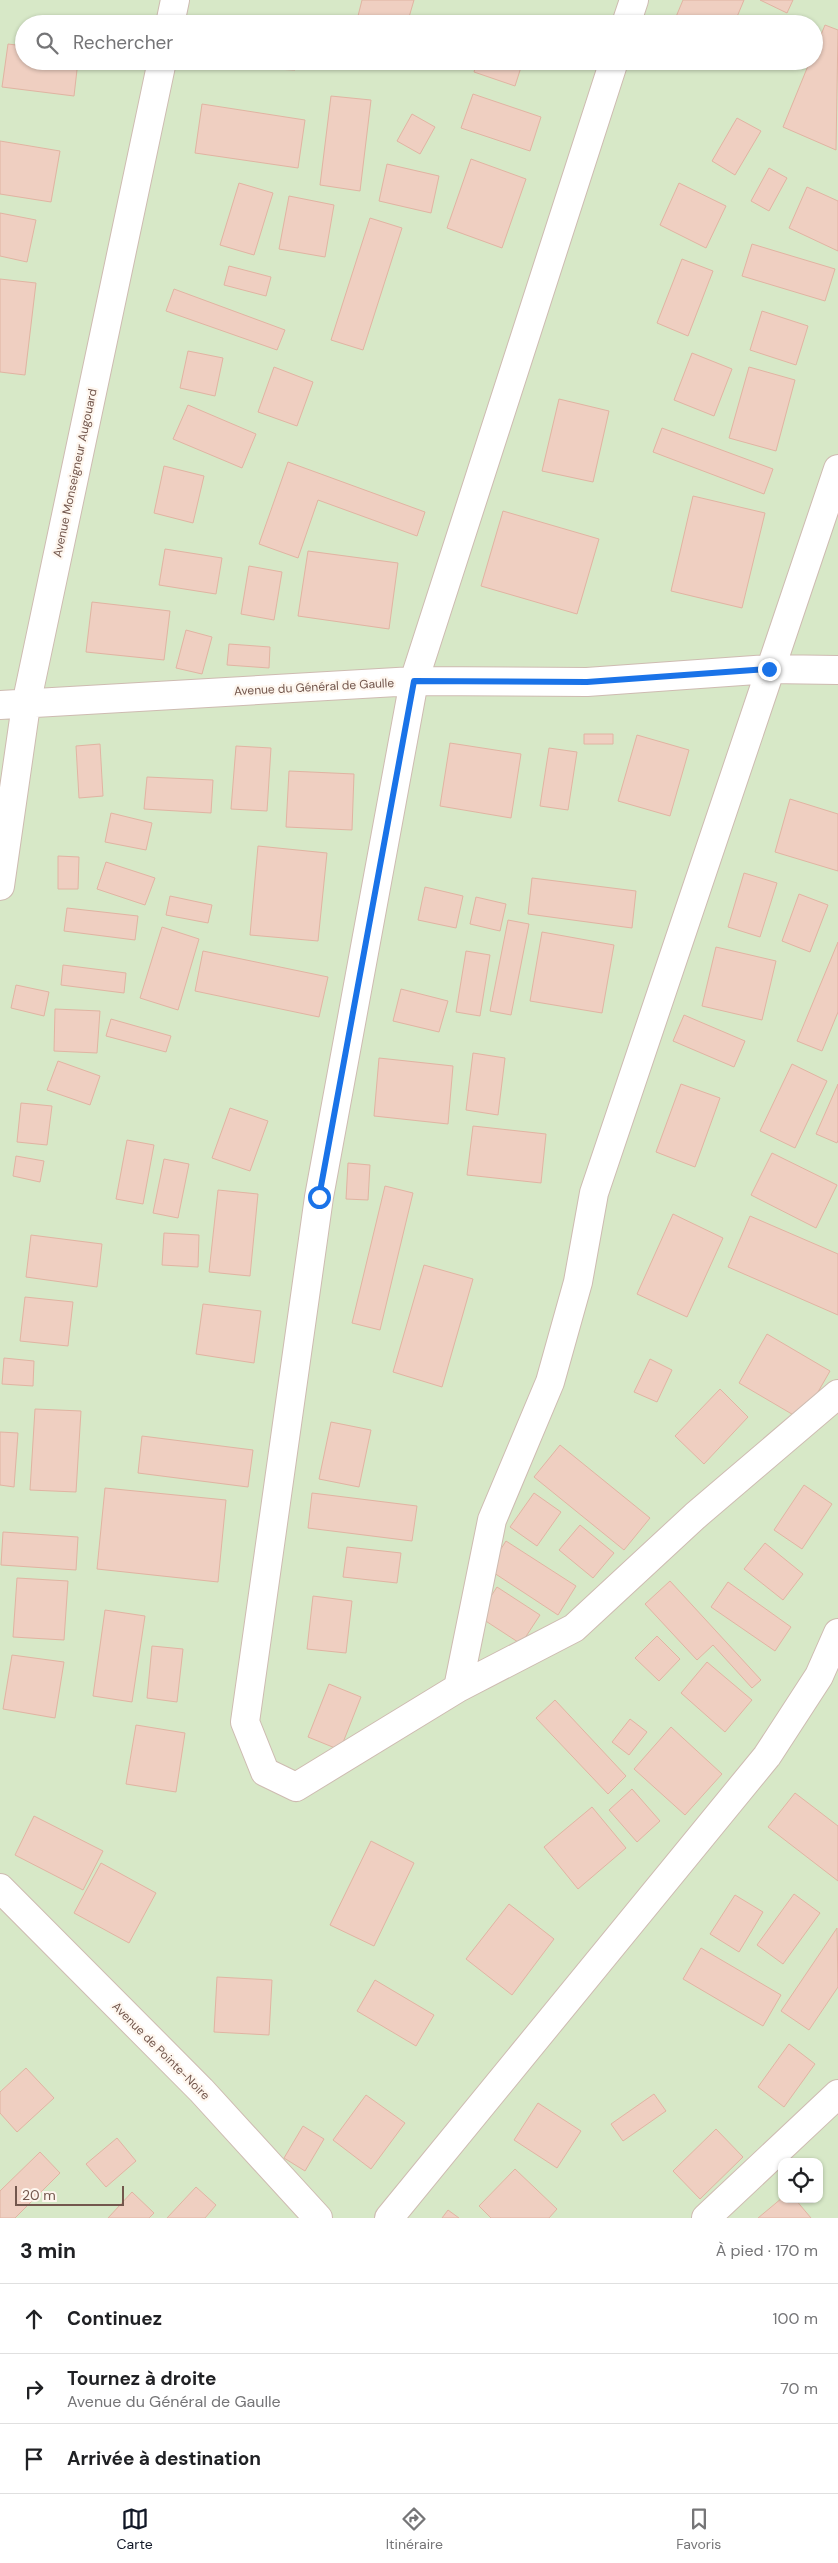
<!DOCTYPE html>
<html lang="fr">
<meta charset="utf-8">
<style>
body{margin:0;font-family:"DM Sans",sans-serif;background:#f2f2f2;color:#202124}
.controls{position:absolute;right:15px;bottom:15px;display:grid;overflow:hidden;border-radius:10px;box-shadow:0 1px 4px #0004}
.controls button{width:45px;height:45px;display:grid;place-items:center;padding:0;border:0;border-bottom:1px solid #e0e0e0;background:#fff;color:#202124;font:25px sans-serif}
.scale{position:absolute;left:15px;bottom:12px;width:109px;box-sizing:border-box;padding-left:5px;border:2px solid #73574d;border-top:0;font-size:14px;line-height:18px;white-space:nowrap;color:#73574d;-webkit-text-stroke:4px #fef6ee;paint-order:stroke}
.stop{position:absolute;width:15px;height:15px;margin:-11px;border:4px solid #1a73e8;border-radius:50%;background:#fff}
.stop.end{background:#1a73e8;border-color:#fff;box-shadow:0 1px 5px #0008}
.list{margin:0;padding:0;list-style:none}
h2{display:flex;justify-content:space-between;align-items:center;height:65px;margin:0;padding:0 20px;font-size:21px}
h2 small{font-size:16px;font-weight:400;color:#757577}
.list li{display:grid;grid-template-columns:32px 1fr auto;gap:15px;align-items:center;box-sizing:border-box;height:70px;padding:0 20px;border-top:1px solid #e0e0e0}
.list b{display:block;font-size:19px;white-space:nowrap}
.list p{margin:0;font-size:16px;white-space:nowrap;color:#757577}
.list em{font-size:16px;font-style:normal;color:#757577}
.icon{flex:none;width:28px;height:28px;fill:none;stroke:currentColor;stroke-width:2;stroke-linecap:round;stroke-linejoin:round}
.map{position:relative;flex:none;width:838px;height:2218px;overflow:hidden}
.search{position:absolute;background:#fff;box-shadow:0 1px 4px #0004;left:15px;right:15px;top:15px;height:55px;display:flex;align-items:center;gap:12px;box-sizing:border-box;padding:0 18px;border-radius:28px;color:#757577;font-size:19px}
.sheet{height:275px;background:#fff}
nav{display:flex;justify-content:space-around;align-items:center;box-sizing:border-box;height:70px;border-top:1px solid #e0e0e0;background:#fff;font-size:14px;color:#757577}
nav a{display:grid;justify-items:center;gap:2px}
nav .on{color:#111827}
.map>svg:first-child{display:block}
</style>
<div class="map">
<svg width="838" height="2218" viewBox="0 0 838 2218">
<rect width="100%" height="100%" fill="#fbf2e7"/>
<!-- green -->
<path fill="#d7e8c7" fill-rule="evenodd" d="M0,0H838V2218H0ZM24,24H814V61H24ZM782,2162H819V2199H782Z"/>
<!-- building -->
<path fill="#efcfc1" stroke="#e0b4a2" d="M362,0H414L407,24H356Z
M683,0H744L734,24H673Z
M760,0H793L787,13Z
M825,25L838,30L836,150L783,127L810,61H814V52Z
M8,44L24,46V61H78L74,96L2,87Z
M209,61H295V70L208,66Z
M477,61H523L515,86L474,72Z
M473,94L541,117L530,151L461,128Z
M331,96L371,100L360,191L320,185Z
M202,104L305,120L298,168L195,153Z
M412,114L435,127L420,154L397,141Z
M737,118L761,131L735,175L712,161Z
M0,141L60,151L51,202L0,194Z
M471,159L526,179L502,248L447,228Z
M387,164L439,176L431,213L379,201Z
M769,168L787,178L769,211L751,201Z
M239,183L273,193L254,255L220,245Z
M679,183L726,206L706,248L660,225Z
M807,187L838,201V251L789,228Z
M289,196L334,205L325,257L279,249Z
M0,213L36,220L27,262L0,256Z
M370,218L402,228L363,350L331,340Z
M752,244L835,269L825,301L742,276Z
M682,259L713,271L688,336L657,323Z
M229,266L271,277L266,296L224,285Z
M0,279L36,283L25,375L0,372Z
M174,289L285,330L277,350L166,311Z
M762,311L808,326L796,365L750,350Z
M188,351L223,358L215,396L180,388Z
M692,353L732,369L714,416L674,400Z
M274,367L313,382L297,426L258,412Z
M749,367L795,380L776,451L729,438Z
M559,399L609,411L593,482L542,471Z
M188,405L256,434L242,468L173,439Z
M662,428L773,469L764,494L653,452Z
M288,462L425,512L417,536L318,500L298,558L259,544Z
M164,466L204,476L193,523L154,513Z
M693,496L765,513L742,608L671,591Z
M503,511L599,539L577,614L481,586Z
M165,549L222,558L216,594L159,585Z
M308,551L398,563L389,629L298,616Z
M249,566L282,572L274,620L241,614Z
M92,602L170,611L164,660L86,652Z
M186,630L212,637L202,674L176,668Z
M229,644L270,647L269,668L227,665Z
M584,734H613V744H584Z
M637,735L689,750L670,816L618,801Z
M450,743L521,754L511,818L440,806Z
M100,744L103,796L79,798L76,746Z
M236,746L271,748L267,811L231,809Z
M549,748L577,752L568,810L540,806Z
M289,771L354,774L352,830L286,827Z
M147,777L213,780L211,813L144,809Z
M790,799L838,814V871L775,852Z
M111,813L152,823L146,850L105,842Z
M258,846L327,853L318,941L250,935Z
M58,856L79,857L78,889H58Z
M106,862L155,878L145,905L97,889Z
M744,873L777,883L760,937L728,927Z
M532,878L636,891L632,928L528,914Z
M425,887L463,896L456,928L418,920Z
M799,894L828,905L810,952L782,941Z
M170,896L212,905L208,923L166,915Z
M476,897L506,904L500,931L470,924Z
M67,908L138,916L135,940L64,931Z
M508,920L529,924L511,1015L490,1011Z
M162,927L199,939L178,1010L140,998Z
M542,932L614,945L602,1013L530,1001Z
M838,942V1012L822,1051L797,1041Z
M716,947L776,961L762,1020L702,1006Z
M203,951L328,977L319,1017L195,991Z
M466,951L490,955L480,1016L456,1012Z
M63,965L126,973L124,993L61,985Z
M16,985L49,992L44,1016L11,1008Z
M401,989L448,1001L439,1032L393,1021Z
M55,1009L100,1011L97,1053L54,1051Z
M684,1015L745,1041L734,1067L673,1041Z
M111,1019L171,1036L166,1052L106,1036Z
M473,1053L505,1058L498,1115L466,1110Z
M379,1058L453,1066L448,1124L374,1116Z
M58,1061L100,1076L90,1105L47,1090Z
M792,1064L827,1081L795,1148L760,1131Z
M681,1084L720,1098L695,1167L656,1152Z
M838,1084V1140L837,1143L816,1134Z
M21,1103L52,1106L47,1145L17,1142Z
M230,1108L268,1121L250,1171L212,1158Z
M473,1126L546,1134L541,1183L467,1175Z
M127,1140L154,1145L143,1204L116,1199Z
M772,1153L837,1185L816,1228L751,1195Z
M16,1156L44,1161L40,1182L13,1176Z
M164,1159L189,1164L178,1218L153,1213Z
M348,1163L370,1165L368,1200L346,1199Z
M385,1186L413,1193L380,1330L352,1323Z
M218,1190L258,1194L250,1276L209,1272Z
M673,1214L723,1238L687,1317L637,1294Z
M750,1216L838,1254V1315L728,1267Z
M164,1233L199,1235L198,1267L162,1265Z
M31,1235L102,1244L97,1287L26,1277Z
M424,1265L473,1279L442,1387L393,1372Z
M25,1297L73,1302L68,1346L20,1341Z
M203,1304L261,1311L254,1363L196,1354Z
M767,1334L830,1371L802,1420L739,1383Z
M4,1358L34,1361L33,1386L2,1384Z
M650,1359L672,1370L657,1402L634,1392Z
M720,1389L748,1417L704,1464L675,1436Z
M35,1409L81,1411L76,1492L30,1490Z
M331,1422L371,1430L359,1487L319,1479Z
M0,1432L18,1433L14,1487L0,1485Z
M142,1436L253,1450L248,1487L138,1473Z
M560,1445L650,1518L624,1550L534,1477Z
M804,1485L832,1504L802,1549L774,1530Z
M105,1488L226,1500L218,1582L97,1569Z
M312,1493L417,1506L412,1541L308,1528Z
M534,1493L561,1512L537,1546L510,1527Z
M580,1525L614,1553L593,1578L559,1550Z
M3,1532L78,1537L76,1570L1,1565Z
M506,1541L576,1586L558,1615L488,1569Z
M765,1543L803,1574L783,1600L744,1569Z
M347,1547L401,1553L397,1583L343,1577Z
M17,1578L68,1581L64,1640L13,1637Z
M670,1581L761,1680L752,1688L713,1645L697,1660L645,1604Z
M728,1582L791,1627L775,1651L711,1607Z
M497,1587L540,1615L521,1644L478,1616Z
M313,1596L352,1601L346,1653L307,1649Z
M105,1610L145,1616L132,1702L93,1696Z
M657,1636L680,1659L659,1681L635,1658Z
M152,1646L183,1649L177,1702L147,1698Z
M12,1655L64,1662L55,1718L3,1709Z
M707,1662L752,1700L725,1732L681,1693Z
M329,1684L361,1697L340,1750L308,1737Z
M555,1700L626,1776L608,1794L536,1718Z
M630,1719L647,1732L629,1755L612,1742Z
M136,1725L185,1733L176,1792L126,1784Z
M671,1727L722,1774L685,1815L634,1769Z
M632,1789L660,1821L637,1842L609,1810Z
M795,1793L838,1826V1881L768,1827Z
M592,1807L626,1848L578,1889L544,1847Z
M34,1816L103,1851L83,1890L15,1855Z
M371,1841L414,1863L374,1946L330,1925Z
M101,1863L156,1893L129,1943L74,1913Z
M794,1894L820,1913L783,1964L757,1945Z
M735,1895L763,1912L739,1952L710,1934Z
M509,1904L554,1939L512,1995L466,1959Z
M837,1928L838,1987L809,2030L781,2011Z
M701,1948L781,1995L763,2026L683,1979Z
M217,1977L272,1980L269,2035L214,2032Z
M375,1980L434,2015L416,2046L357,2011Z
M789,2044L815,2064L784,2107L758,2087Z
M26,2068L54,2098L17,2132L0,2113V2092Z
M654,2094L666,2111L623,2141L611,2124Z
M366,2095L405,2123L371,2169L333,2140Z
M538,2103L581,2131L557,2168L514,2140Z
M303,2126L324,2139L305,2171L284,2158Z
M716,2129L743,2157L700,2199L673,2171Z
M117,2138L136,2161L106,2187L86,2164Z
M40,2152L60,2173L15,2218H0V2191Z
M515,2169L557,2209L549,2218H491L479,2206Z
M196,2187L216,2205L205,2218H167Z
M132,2192L154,2213L149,2218H108Z
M782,2198L795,2199L811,2218H758Z
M448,2210L459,2218H442Z"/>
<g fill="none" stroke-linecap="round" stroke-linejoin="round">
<defs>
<path id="minor" d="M170,24L175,0
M626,24L634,0
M614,61L414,681L319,1197L245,1722L265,1772L296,1787L458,1688L574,1628L695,1516L838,1394
M0,705L414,681L587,682L769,669L838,670
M0,886L26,705L162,61
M458,1688L492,1520L550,1382L578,1282L594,1193L838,469
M0,1888L201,2090L318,2218
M389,2218L767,1756L819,1676L838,1633
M706,2218L838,2094"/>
</defs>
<!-- minor casing -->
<use href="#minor" stroke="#cebbb1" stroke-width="30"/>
<!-- minor -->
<use href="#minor" stroke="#fff" stroke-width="28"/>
</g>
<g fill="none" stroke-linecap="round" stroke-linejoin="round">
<!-- route -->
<path stroke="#1a73e8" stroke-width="6" d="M319,1197L414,681L587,682L769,669"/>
</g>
<g text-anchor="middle" stroke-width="4.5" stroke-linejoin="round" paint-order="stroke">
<!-- street labels -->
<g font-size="12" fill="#73574d" stroke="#fef6ee">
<text transform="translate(75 473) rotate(-78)" y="4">Avenue Monseigneur Augouard</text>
<text transform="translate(314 687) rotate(-3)" y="4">Avenue du Général de Gaulle</text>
<text transform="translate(161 2051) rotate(45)" y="4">Avenue de Pointe-Noire</text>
</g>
</g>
</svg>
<div class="controls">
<button><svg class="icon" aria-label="locate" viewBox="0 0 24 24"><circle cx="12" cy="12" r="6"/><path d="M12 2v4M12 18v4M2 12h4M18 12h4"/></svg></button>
</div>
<div class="scale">20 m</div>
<div class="stop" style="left:319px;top:1197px"></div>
<div class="stop end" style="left:769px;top:669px"></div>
<div class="search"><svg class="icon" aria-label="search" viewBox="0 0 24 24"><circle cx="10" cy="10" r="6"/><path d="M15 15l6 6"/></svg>Rechercher</div>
</div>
<section class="sheet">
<h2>3 min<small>À pied · 170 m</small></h2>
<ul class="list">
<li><svg class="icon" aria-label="ahead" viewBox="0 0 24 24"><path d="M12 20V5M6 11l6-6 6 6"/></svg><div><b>Continuez</b></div><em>100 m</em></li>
<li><svg class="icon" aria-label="right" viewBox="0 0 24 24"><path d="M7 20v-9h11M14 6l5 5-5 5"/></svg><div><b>Tournez à droite</b><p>Avenue du Général de Gaulle</p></div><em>70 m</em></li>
<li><svg class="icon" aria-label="arrive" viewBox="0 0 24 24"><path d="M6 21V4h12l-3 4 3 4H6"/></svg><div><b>Arrivée à destination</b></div></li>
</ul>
</section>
<nav>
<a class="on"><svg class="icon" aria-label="map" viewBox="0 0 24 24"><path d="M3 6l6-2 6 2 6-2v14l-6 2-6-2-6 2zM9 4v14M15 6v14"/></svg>Carte</a>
<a><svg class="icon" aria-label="directions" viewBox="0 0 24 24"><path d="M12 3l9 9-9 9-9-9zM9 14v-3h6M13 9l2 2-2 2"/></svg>Itinéraire</a>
<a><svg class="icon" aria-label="saved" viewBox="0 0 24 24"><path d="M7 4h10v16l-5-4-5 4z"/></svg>Favoris</a>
</nav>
